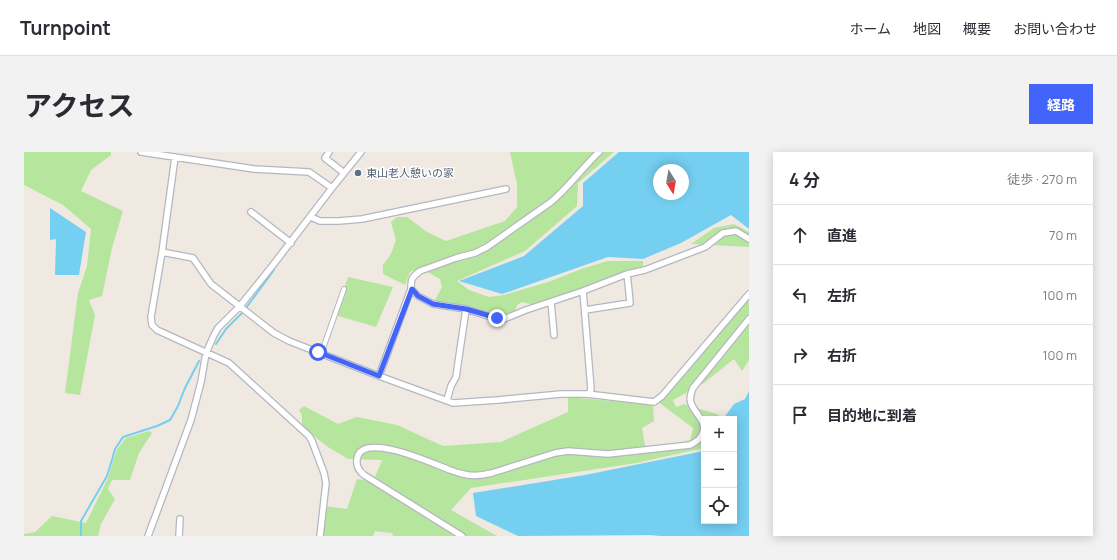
<!DOCTYPE html>
<html lang="ja">
<meta charset="utf-8">
<style>
body{margin:0;font-family:Manrope,"Noto Sans JP",sans-serif;background:#f2f2f3;color:#2b2b33}
.controls{position:absolute;right:12px;bottom:12px;display:grid;overflow:hidden;border-radius:0px;box-shadow:0 2px 10px #0003}
.controls button{width:36px;height:36px;display:grid;place-items:center;padding:0;border:0;border-bottom:1px solid #e1e1e2;background:#fff;color:#2b2b33;font:20px sans-serif}
.compass{position:absolute;left:629px;top:12px;width:36px;height:36px;border-radius:50%;background:#fff;box-shadow:0 2px 10px #0003;rotate:169deg}
.stop{position:absolute;width:12px;height:12px;margin:-9px;border:3px solid #4264fb;border-radius:50%;background:#fff}
.stop.end{background:#4264fb;border-color:#fff;box-shadow:0 1px 4px #0008}
.list{margin:0;padding:0;list-style:none}
h2{display:flex;justify-content:space-between;align-items:center;height:52px;margin:0;padding:0 16px;font-size:17px}
h2 small{font-size:13px;font-weight:400;color:#7c7c81}
.list li{display:grid;grid-template-columns:26px 1fr auto;gap:12px;align-items:center;box-sizing:border-box;height:60px;padding:0 16px;border-top:1px solid #e1e1e2}
.list b{display:block;font-size:15px;white-space:nowrap}
.list em{font-size:13px;font-style:normal;color:#7c7c81}
.icon{flex:none;width:22px;height:22px;fill:none;stroke:currentColor;stroke-width:2;stroke-linecap:round;stroke-linejoin:round}
.map{position:relative;flex:none;width:725px;height:384px;overflow:hidden;border-radius:0px}
header{display:flex;align-items:center;gap:24px;box-sizing:border-box;height:56px;padding:0 20px;background:#fff;border-bottom:1px solid #e1e1e2}
header strong{font-size:19px}
nav{display:flex;gap:22px;margin-inline-start:auto;font-size:14px}
.intro{display:flex;align-items:center;justify-content:space-between;box-sizing:border-box;height:96px;padding:0 24px}
h1{margin:0;font-size:28px}
.button{padding:10px 18px;border-radius:0px;background:#4264fb;color:#fff;font-size:14px;font-weight:700}
main{display:flex;gap:24px;padding:0 24px}
aside{flex:1;background:#fff;border-radius:0px;box-shadow:0 2px 10px #0003}
.map>svg:first-child{display:block}
</style>
<header>
<strong>Turnpoint</strong>
<nav><a>ホーム</a><a>地図</a><a>概要</a><a>お問い合わせ</a></nav>
</header>
<div class="intro"><h1>アクセス</h1><a class="button">経路</a></div>
<main>
<div class="map">
<svg width="725" height="384" viewBox="0 0 725 384">
<rect width="100%" height="100%" fill="#efe9e1"/>
<!-- green -->
<path fill="#b6e59e" d="M0,0H87V3L67,18L57,39L99,59L88,96L78,144L65,148L71,163L56,243L41,241L54,141L63,114L67,77L39,53L0,33Z
M486,0H590L554,31L553,54L501,99L433,129L445,138L465,145L480,143L524,130L560,116L584,109H619V114L558,137L509,153L498,150L493,153L491,159L474,164L443,154L411,148L418,135L416,127L396,116L386,120L381,133L359,122V113L367,102L372,88L367,70L373,65H383L403,80L422,89L481,69L493,55V32Z
M710,72L725,80V95L667,92L690,76Z
M324,125L369,135L352,175L311,163Z
M725,148V208L718,219L710,207L680,231L649,248L652,255L660,252L695,263L694,267H680V296L612,311L447,336L427,358L473,384H369L368,381L351,379L349,384H300V354L323,357L333,327L349,330L358,308L324,307L304,295L278,275V264L275,258L280,254L314,272L333,265L373,273L419,294L477,290L544,260V245L629,253L630,269L618,276L622,299L666,288L669,276L633,249Z
M125,279L128,281L115,301L106,328H88L84,337L91,347L77,372L74,384H0V382L11,380L28,364L62,371L84,326L93,297L102,286Z"/>
<!-- water -->
<path fill="#75cff0" fill-rule="evenodd" d="M595,0H725V77L707,63L657,91L619,107L584,105L478,142L435,129L500,104L559,54V31ZM635,18H659V42H635Z
M26,56L62,80L55,123H31L32,87L26,88Z
M725,239V384H636L627,383L494,384L452,364L449,341L561,323L680,299V369H710V267H699L710,252L721,247Z"/>
<g fill="none" stroke-linecap="round" stroke-linejoin="round">
<!-- stream -->
<path stroke="#75cff0" stroke-width="2" d="M192,192L202,177L219,160L250,118
M57,384V369L83,324L88,308L91,297L99,285L133,274L146,268L154,254L161,236L175,209"/>
<defs>
<path id="pedestrian" d="M297,202L320,137"/>
<path id="minor" d="M117,0L230,17L285,20L308,36
M305,0L301,6L320,21
M575,0C558,16 545,35 527,50L463,95L451,101L432,106L396,119C387,126 387,127 387,137L394,144L409,152L442,157L467,165L480,167L502,158L559,139L603,122L621,118L681,95L699,81L712,79L725,87
M151,5L138,100L127,165L128,173L133,178L205,211L285,284L288,289L300,321L302,331L296,384
M227,60L267,91
M287,65L296,69H315L338,67L482,37
M138,100L169,106L187,132L250,181L265,189L355,224L429,251L474,248L537,242H563L630,250L638,244L725,142
M559,139L567,237L566,240L563,242
M527,150L530,183
M561,158L606,151L604,130L603,122
M355,224L387,137
M423,248L427,234L432,225L442,157
M124,384L167,268L177,230L182,201L190,183L194,176L216,154L249,113L308,36L337,0
M155,384L156,367
M438,384L340,323C335,319 332,314 333,307C337,278 410,312 426,318C431,320 438,322 444,323C452,324 460,323 468,321L531,301L544,299L584,302L666,293C672,290 677,287 679,280C683,269 670,261 667,251C665,246 667,241 669,236L725,167"/>
</defs>
<!-- pedestrian casing -->
<use href="#pedestrian" stroke="#b4b7c1" stroke-width="6"/>
<!-- minor casing -->
<use href="#minor" stroke="#b4b7c1" stroke-width="8"/>
<!-- pedestrian -->
<use href="#pedestrian" stroke="#fff" stroke-width="4"/>
<!-- minor -->
<use href="#minor" stroke="#fff" stroke-width="5.5"/>
</g>
<g fill="none" stroke-linecap="round" stroke-linejoin="round">
<!-- route -->
<path stroke="#4264fb" stroke-width="5" d="M294,200L355,224L388,137L394,144L409,152L442,157L473,166"/>
</g>
<!-- markers -->
<circle fill="#5c6f8a" stroke="#fff" stroke-width="1.5" cx="334" cy="21" r="4"/>
<g text-anchor="middle" stroke-width="3" stroke-linejoin="round" paint-order="stroke">
<!-- service labels -->
<g font-size="11" fill="#4e5e75" stroke="#fff" text-anchor="start">
<text x="342" y="25">東山老人憩いの家</text>
</g>
</g>
</svg>
<div class="controls">
<button>+</button>
<button>−</button>
<button><svg class="icon" aria-label="locate" viewBox="0 0 24 24"><circle cx="12" cy="12" r="6"/><path d="M12 2v4M12 18v4M2 12h4M18 12h4"/></svg></button>
</div>
<svg class="compass" viewBox="-18 -18 36 36"><path d="M0-13l5 13h-10z" fill="#e53935"/><path d="M0 13l5-13h-10z" fill="#7c7c81"/></svg>
<div class="stop" style="left:294px;top:200px"></div>
<div class="stop end" style="left:473px;top:166px"></div>
</div>
<aside>
<h2>4 分<small>徒歩 · 270 m</small></h2>
<ul class="list">
<li><svg class="icon" aria-label="ahead" viewBox="0 0 24 24"><path d="M12 20V5M6 11l6-6 6 6"/></svg><div><b>直進</b></div><em>70 m</em></li>
<li><svg class="icon" aria-label="left" viewBox="0 0 24 24"><path d="M17 20v-9H6M10 6l-5 5 5 5"/></svg><div><b>左折</b></div><em>100 m</em></li>
<li><svg class="icon" aria-label="right" viewBox="0 0 24 24"><path d="M7 20v-9h11M14 6l5 5-5 5"/></svg><div><b>右折</b></div><em>100 m</em></li>
<li><svg class="icon" aria-label="arrive" viewBox="0 0 24 24"><path d="M6 21V4h12l-3 4 3 4H6"/></svg><div><b>目的地に到着</b></div></li>
</ul>
</aside>
</main>
